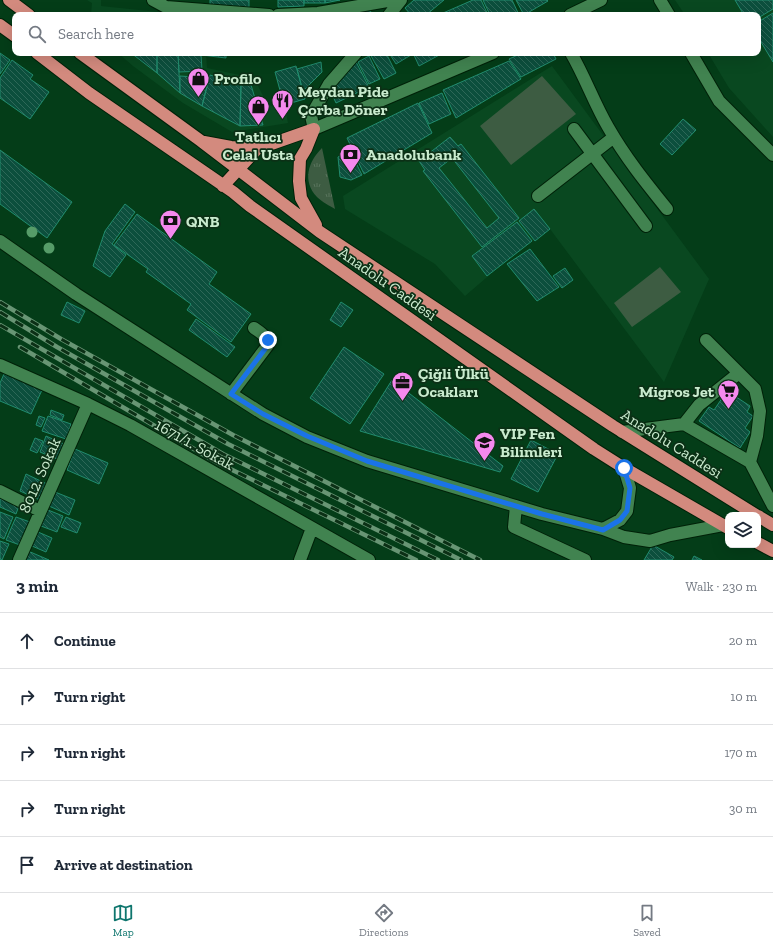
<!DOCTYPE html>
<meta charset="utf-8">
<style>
body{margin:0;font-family:"Zilla Slab",serif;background:#f6f6f7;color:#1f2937}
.controls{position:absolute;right:12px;bottom:12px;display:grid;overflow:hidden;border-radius:8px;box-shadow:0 4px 16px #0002}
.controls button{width:36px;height:36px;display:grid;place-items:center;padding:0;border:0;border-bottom:1px solid #e0e1e3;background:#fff;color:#1f2937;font:20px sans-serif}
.stop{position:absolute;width:12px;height:12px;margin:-9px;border:3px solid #1a73e8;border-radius:50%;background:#fff}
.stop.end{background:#1a73e8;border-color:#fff;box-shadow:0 1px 4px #0008}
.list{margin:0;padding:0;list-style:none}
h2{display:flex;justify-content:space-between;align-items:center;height:52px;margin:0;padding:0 16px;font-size:17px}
h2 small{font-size:13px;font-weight:400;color:#747a83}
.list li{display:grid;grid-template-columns:26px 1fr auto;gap:12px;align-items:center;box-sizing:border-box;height:56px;padding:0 16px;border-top:1px solid #e0e1e3}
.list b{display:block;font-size:15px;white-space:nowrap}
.list em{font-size:13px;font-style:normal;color:#747a83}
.icon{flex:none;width:22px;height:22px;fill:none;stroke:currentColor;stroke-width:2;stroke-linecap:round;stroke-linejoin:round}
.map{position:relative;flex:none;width:773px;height:560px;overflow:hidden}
.search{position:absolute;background:#fff;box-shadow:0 4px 16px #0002;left:12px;right:12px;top:12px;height:44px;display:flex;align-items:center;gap:10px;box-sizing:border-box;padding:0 14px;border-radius:8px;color:#747a83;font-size:15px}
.sheet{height:332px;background:#fff}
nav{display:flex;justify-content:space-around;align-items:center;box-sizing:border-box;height:56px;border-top:1px solid #e0e1e3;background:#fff;font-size:11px;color:#747a83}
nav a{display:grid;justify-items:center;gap:2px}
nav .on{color:#0f766e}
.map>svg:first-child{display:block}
</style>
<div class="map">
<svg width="773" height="560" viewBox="0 0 773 560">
<defs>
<pattern id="grass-tufts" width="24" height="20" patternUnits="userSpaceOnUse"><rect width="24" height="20" fill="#3d5c42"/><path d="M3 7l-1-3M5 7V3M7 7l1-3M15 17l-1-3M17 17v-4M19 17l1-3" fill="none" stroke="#58745c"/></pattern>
<pattern id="building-back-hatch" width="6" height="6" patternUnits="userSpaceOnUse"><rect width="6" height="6" fill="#0c4f3d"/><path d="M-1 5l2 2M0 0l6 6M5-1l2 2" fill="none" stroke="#2e6858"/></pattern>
</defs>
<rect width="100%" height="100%" fill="#043d18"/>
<!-- built -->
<path fill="#094820" d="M87,0H101V6L187,15H91L92,3Z
M675,0H773V137L729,88L708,53H758V15H685Z
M118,53H206L207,68L254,78L267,104L286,112L288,123L232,132L183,103L133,66Z
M552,66L709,279L664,382L550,229L514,254L465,296L435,264L345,209L343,196Z"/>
<!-- grass -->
<path fill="url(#grass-tufts)" d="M322,148L335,209C330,206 322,202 317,197C302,181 308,162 322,148Z"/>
<!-- pitch -->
<path fill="#3d5c42" d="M542,76L576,114L511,165L480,126Z
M660,267L681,292L632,327L614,303Z"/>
<!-- building -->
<path fill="url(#building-back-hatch)" stroke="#218c6e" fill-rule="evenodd" d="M210,0H249V7L210,5Z
M278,0H304V6L278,7Z
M304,0H325V3H304Z
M325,0H340L325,3Z
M414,0H444L426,15H411L405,8Z
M473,0H481L488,15H444L443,13Z
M483,0H512L519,15H490Z
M516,0H547L548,1L524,15Z
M735,0H773V9L758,18V15H744Z
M363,6L375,15H356Z
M773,13V62L758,37V22Z
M0,53L10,60L0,74Z
M131,53H157V73Z
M157,53H178L180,93L157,73Z
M178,53H201L202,71L179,72Z
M201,53H226V58L201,55Z
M371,53H386L396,73L384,79L370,54Z
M389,53H410L411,55L396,64Z
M413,53H443L419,66Z
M522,53H553L556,59L521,77L509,59Z
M369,56L380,79L369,84L358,62Z
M12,60L33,75L30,79L49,92L30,119L0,98V78Z
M355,60L369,87L336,103L331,92Z
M509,61L521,79L456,118L443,90Z
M321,62L322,72L303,91L297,69Z
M296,66L305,99L284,105L275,72Z
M210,75L241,84L240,126L202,106Z
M180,76L209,78L202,106L180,93Z
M241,84L251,85L263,125L240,126Z
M442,93L451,114L429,124L419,103Z
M418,103L432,133L364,174L347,138Z
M683,119L696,130L672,155L660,144Z
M450,137L458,146L461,144L519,218L482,247L423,171L425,170L419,161ZM452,158L499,218L487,228L439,168Z
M0,150L72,202L47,238L0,204Z
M350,151L362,175L351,180L340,177L338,157Z
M125,204L135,212L112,244L126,255L110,277L93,266L105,231Z
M534,209L550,229L535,241L519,221Z
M137,214L217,272L209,284L251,314L231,342L187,310L191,304L146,272L148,269L114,245Z
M517,222L532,241L487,276L472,256Z
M530,249L559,287L537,301L507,264Z
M565,268L573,280L562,288L553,276Z
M67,302L85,311L79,323L61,315Z
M341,302L353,310L341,327L330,320Z
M196,319L235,347L227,357L189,330Z
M344,347L384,374L350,424L310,398Z
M4,374L42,390L31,414L0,401V383Z
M392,380L503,466L500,472L360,431Z
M727,391L750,406L747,412L753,416L745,428L750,432L740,448L699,421L709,407L714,410Z
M51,410L64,415L62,420L50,415Z
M39,416L45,418L41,427L36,425Z
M48,416L71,424L66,439L42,431Z
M46,436L64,444L57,459L40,452Z
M35,438L43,441L37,453L30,450Z
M531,440L558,454L538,492L511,479Z
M75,449L108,463L99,484L67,470Z
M26,474L47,484L40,500L20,491Z
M55,492L75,500L69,515L49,506Z
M2,496L20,503L16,514L0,507V500Z
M48,510L63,516L57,532L41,526Z
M0,512L13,517L4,539L0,537Z
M16,517L30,522L20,545L6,540Z
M66,517L81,523L77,533L61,527Z
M38,532L52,538L46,552L32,546Z
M0,541L9,544L2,560L0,559Z
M653,545L674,557L672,560H644Z
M28,551L49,560H25Z
M694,556L702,560H692Z"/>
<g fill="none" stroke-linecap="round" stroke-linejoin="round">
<defs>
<path id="minor" d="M153,0L166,7L269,15
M660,0L669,15
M278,15L318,13L393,0
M389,15L401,0
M570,15L601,0
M356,53L329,84L311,116L314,129L493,53
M571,53C585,77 594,103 608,127C625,157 646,183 667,209
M691,53L719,101L773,155
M574,129L646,226
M538,196L614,137
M0,241L76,294L263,414L307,437L367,461L542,514L603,529L624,537L650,541L670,535L723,525
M706,340L755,389L760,411L757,436L750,462
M0,365L88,404L130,425L369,560
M231,394L268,345C267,336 261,333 254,328
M684,424L699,405L739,373
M622,432L684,424L750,462L773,506
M0,491L40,511
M516,506L514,527L585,560
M603,529L620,520L627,511L630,488L624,468
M19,560L88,404
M300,560L312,528"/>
<path id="highway" d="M9,0L29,15
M0,25L15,36
M37,53L89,93L233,192L250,206L594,449L624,468L728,528
M80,53L201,141L320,232L613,426L756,515
M314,129L306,149L300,159L299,181L301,198L316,225
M204,142L231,147L257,149L314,129
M223,186L257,149
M758,516L773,525
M758,543L773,551"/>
</defs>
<!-- minor casing -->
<use href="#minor" stroke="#002108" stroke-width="14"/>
<!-- highway casing -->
<use href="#highway" stroke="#002108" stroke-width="14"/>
<!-- minor -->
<use href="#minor" stroke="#418350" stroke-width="12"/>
<!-- highway -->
<use href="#highway" stroke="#d38a7e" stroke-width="12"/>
<defs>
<path id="rail" d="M0,302L61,339L233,435L480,560
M0,312L57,347L228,444L461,560
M0,325L223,454L438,560
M20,347L218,463L416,560"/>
</defs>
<!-- rail casing -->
<use href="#rail" stroke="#689574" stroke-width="4.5"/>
<!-- rail -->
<use href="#rail" stroke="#0c3016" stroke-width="3" stroke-dasharray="9" stroke-linecap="butt"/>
</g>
<!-- trees -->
<g fill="#569c68">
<circle cx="32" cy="232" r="5.5"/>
<circle cx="49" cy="248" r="5.5"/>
</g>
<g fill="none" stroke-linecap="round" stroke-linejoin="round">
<!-- route -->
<path stroke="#1a73e8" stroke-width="5" d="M268,340V345L231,394L263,414L307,436L367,461L542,514L603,530L620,520L627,511L630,488L624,468"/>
</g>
<!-- icons -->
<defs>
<symbol id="shop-pin" viewBox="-11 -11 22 30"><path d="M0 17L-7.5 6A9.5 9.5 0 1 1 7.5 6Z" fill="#f589ee" stroke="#0c3016"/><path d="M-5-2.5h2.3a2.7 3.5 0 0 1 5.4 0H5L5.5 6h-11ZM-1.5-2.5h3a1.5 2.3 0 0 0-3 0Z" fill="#111"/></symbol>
<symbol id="restaurant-pin" viewBox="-11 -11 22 30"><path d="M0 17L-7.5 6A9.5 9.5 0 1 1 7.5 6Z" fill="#f589ee" stroke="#0c3016"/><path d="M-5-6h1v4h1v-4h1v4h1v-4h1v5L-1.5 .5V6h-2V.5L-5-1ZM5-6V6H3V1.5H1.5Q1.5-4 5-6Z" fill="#111"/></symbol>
<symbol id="bank-pin" viewBox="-11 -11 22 30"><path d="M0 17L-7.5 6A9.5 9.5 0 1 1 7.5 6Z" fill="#f589ee" stroke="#0c3016"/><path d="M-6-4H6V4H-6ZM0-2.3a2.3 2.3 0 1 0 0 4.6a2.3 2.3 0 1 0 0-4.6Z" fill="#111"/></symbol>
<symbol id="office-pin" viewBox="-11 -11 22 30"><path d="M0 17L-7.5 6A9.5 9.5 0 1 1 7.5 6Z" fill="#f589ee" stroke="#0c3016"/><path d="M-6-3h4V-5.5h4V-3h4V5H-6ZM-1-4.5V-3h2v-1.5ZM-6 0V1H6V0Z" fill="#111"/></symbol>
<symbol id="supermarket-pin" viewBox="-11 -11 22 30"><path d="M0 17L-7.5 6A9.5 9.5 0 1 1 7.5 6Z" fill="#f589ee" stroke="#0c3016"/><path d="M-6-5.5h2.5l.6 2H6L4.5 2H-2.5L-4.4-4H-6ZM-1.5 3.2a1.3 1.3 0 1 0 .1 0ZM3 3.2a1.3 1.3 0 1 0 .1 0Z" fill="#111"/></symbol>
<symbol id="school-pin" viewBox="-11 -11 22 30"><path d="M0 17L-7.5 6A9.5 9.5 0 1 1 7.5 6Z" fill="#f589ee" stroke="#0c3016"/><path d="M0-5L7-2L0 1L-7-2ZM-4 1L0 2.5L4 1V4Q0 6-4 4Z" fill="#111"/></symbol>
</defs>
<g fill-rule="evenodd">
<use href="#shop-pin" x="186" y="66" width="25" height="34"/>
<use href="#restaurant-pin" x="270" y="88" width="25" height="34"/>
<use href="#shop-pin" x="246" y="94" width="25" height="34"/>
<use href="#bank-pin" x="338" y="142" width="25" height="34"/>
<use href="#bank-pin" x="158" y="208" width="25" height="34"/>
<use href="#office-pin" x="390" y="370" width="25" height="34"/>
<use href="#supermarket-pin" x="716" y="378" width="25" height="34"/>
<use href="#school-pin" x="472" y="430" width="25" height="34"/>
</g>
<g text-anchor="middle" stroke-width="3.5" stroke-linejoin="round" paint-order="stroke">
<!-- poi labels -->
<g font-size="16" font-weight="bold" fill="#c9ebce" stroke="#0c3016" text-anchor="start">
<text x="214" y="84">Profilo</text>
<text x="298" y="97">Meydan Pide<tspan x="298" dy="18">Çorba Döner</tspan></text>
<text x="258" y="142" text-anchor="middle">Tatlıcı<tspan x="258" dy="18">Celal Usta</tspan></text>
<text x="366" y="160">Anadolubank</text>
<text x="186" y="227">QNB</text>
<text x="418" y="379">Çiğli Ülkü<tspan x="418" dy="18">Ocakları</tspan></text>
<text x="714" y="397" text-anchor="end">Migros Jet</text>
<text x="500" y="439">VIP Fen<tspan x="500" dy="18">Bilimleri</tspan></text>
</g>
<!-- street labels -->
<g font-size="16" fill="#c9ebce" stroke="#0c3016">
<text transform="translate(388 283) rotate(35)" y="6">Anadolu Caddesi</text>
<text transform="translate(672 443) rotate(32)" y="6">Anadolu Caddesi</text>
<text transform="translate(195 444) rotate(29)" y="6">1671/1. Sokak</text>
<text transform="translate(39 475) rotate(-66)" y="6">8012. Sokak</text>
</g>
</g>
</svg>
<div class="controls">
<button><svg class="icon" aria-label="layers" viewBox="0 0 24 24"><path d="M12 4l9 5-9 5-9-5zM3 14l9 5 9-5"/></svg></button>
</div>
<div class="stop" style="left:624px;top:468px"></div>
<div class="stop end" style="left:268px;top:340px"></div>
<div class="search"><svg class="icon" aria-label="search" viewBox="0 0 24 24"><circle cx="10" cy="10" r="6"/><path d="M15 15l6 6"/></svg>Search here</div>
</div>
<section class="sheet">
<h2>3 min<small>Walk · 230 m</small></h2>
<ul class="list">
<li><svg class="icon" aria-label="ahead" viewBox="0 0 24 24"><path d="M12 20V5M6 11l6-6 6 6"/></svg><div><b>Continue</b></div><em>20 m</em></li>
<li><svg class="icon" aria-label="right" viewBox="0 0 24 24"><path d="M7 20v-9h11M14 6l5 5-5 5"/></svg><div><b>Turn right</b></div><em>10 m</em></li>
<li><svg class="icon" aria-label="right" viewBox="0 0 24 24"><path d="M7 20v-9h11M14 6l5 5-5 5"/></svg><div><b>Turn right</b></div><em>170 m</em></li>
<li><svg class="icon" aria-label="right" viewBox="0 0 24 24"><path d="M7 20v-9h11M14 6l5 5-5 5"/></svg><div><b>Turn right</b></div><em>30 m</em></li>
<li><svg class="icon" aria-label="arrive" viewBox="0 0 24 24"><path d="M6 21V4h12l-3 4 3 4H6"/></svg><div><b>Arrive at destination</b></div></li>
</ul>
</section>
<nav>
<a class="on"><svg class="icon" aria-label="map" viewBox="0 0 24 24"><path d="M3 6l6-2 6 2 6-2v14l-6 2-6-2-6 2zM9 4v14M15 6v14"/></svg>Map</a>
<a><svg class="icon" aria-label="directions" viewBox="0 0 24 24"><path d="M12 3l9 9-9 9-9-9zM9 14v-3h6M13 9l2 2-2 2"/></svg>Directions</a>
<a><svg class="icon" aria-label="saved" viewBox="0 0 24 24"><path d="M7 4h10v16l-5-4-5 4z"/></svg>Saved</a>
</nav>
